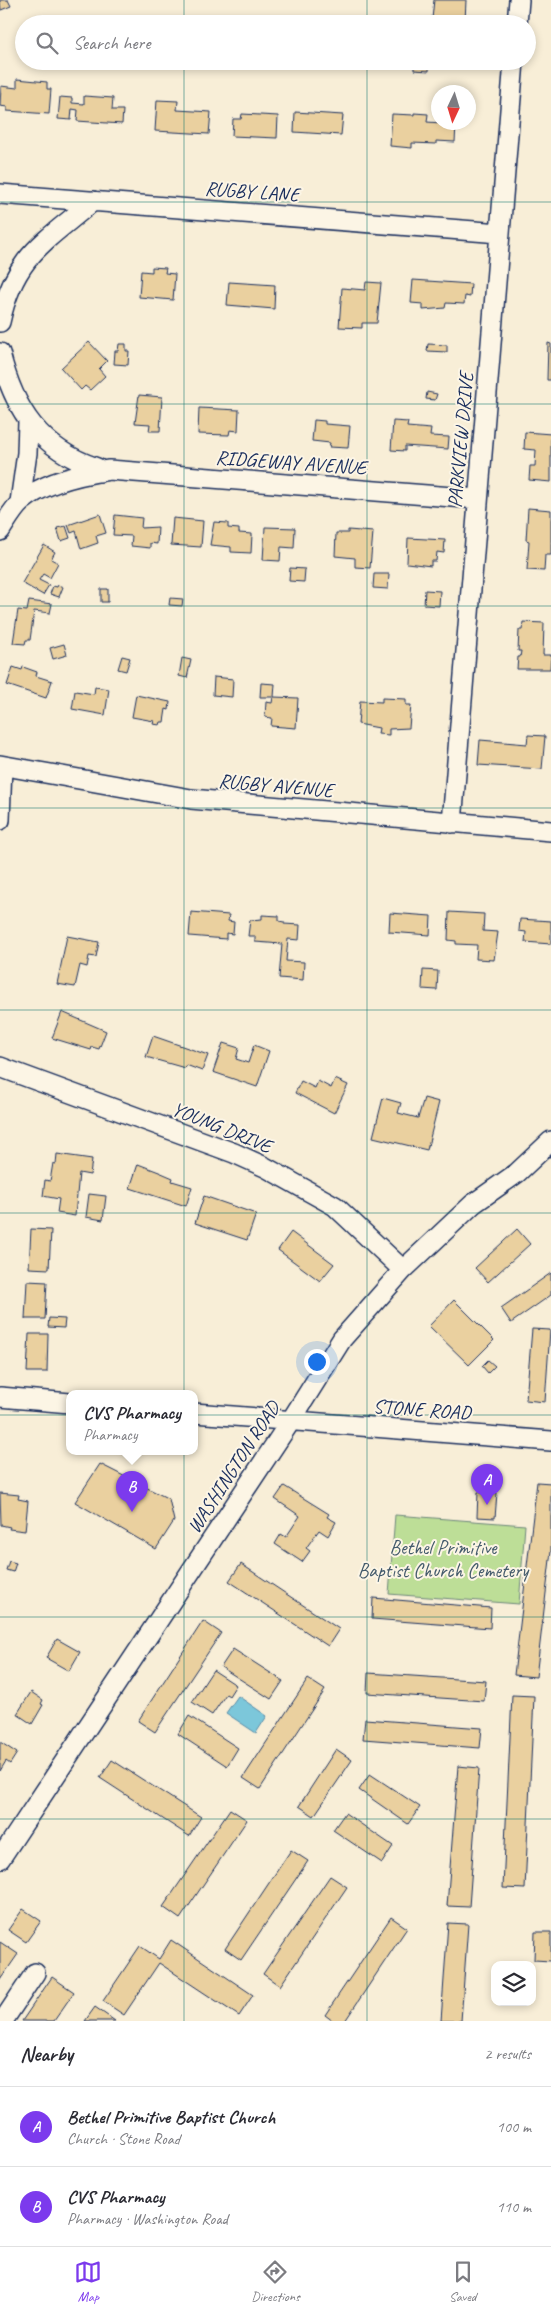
<!DOCTYPE html>
<meta charset="utf-8">
<style>
body{margin:0;font-family:Caveat,sans-serif;background:#f7f7f7;color:#2b2b33}
.controls{position:absolute;right:15px;bottom:15px;display:grid;overflow:hidden;border-radius:10px;box-shadow:0 2px 8px #0003}
.controls button{width:45px;height:45px;display:grid;place-items:center;padding:0;border:0;border-bottom:1px solid #e1e1e2;background:#fff;color:#2b2b33;font:25px sans-serif}
.compass{position:absolute;left:431px;top:85px;width:45px;height:45px;border-radius:50%;background:#fff;box-shadow:0 2px 8px #0003;rotate:184deg}
.you{position:absolute;left:316px;top:1361px;width:18px;height:18px;margin:-12px;border:4px solid #fff;border-radius:50%;background:#1a73e8;box-shadow:0 0 0 8px #1a73e833}
.badge{display:grid;place-items:center;width:32px;height:32px;border-radius:50%;background:#7c3aed;color:#fff;font-size:16px;font-weight:700}
.pin{position:absolute;translate:-50% -41px;filter:drop-shadow(0 1px 2px #0008)}
.pin::after{content:'';position:absolute;top:26px;width:18px;height:15px;background:inherit;clip-path:polygon(0 0,100% 0,50% 100%)}
.popup{position:absolute;left:66px;top:1390px;width:132px;height:65px;box-sizing:border-box;display:grid;place-content:center;border-radius:10px;background:#fff;filter:drop-shadow(0 1px 4px #0005);font-size:16px;white-space:nowrap;color:#7c7c81}
.popup b{font-size:19px;color:#2b2b33}
.popup::after{content:'';position:absolute;left:50%;top:100%;margin-left:-10px;border:10px solid transparent;border-top-color:#fff}
.list{margin:0;padding:0;list-style:none}
h2{display:flex;justify-content:space-between;align-items:center;height:65px;margin:0;padding:0 20px;font-size:21px}
h2 small{font-size:16px;font-weight:400;color:#7c7c81}
.list li{display:grid;grid-template-columns:32px 1fr auto;gap:15px;align-items:center;box-sizing:border-box;height:80px;padding:0 20px;border-top:1px solid #e1e1e2}
.list b{display:block;font-size:19px;white-space:nowrap}
.list p{margin:0;font-size:16px;white-space:nowrap;color:#7c7c81}
.list em{font-size:16px;font-style:normal;color:#7c7c81}
.icon{flex:none;width:28px;height:28px;fill:none;stroke:currentColor;stroke-width:2;stroke-linecap:round;stroke-linejoin:round}
.map{position:relative;flex:none;width:551px;height:2021px;overflow:hidden}
.search{position:absolute;background:#fff;box-shadow:0 2px 8px #0003;left:15px;right:15px;top:15px;height:55px;display:flex;align-items:center;gap:12px;box-sizing:border-box;padding:0 18px;border-radius:28px;color:#7c7c81;font-size:19px}
.sheet{height:225px;background:#fff}
nav{display:flex;justify-content:space-around;align-items:center;box-sizing:border-box;height:70px;border-top:1px solid #e1e1e2;background:#fff;font-size:14px;color:#7c7c81}
nav a{display:grid;justify-items:center;gap:2px}
nav .on{color:#7c3aed}
.map>svg:first-child{display:block}
</style>
<div class="map">
<svg width="551" height="2021" viewBox="0 0 551 2021">
<rect width="100%" height="100%" fill="#f8eed7"/>
<filter id="ink" filterUnits="userSpaceOnUse"><feTurbulence type="fractalNoise" baseFrequency=".02" numOctaves="2"/><feDisplacementMap in="SourceGraphic" scale="10" xChannelSelector="R" yChannelSelector="G"/><feConvolveMatrix kernelMatrix="1 2 1 2 8 2 1 2 1" color-interpolation-filters="sRGB"/></filter>
<g filter="url(#ink)">
<!-- green -->
<path fill="#bdde97" stroke="#6c867a" d="M395,1515L525,1525L519,1604L389,1594Z"/>
<!-- water -->
<path fill="#7bc7da" stroke="#558aa8" d="M238,1696L267,1716L256,1733L226,1713Z"/>
<!-- building -->
<path fill="#ead09f" stroke="#1b2f5e" d="M0,0H8L11,6L1,10Z
M434,0H466L465,22L438,24V19H432Z
M414,61L429,62V71L414,70Z
M17,79L47,82V89H51L49,114L7,111V107L0,106L1,86L17,88Z
M84,96L113,98L112,110H123L122,124L77,121L78,110L72,109L71,120L58,119L60,97L72,98V103L84,104Z
M157,100L178,101L177,110L211,112L209,134L155,131Z
M295,112L343,115L341,135L294,132Z
M414,113L428,114L427,122L456,124L455,142L436,141V144L412,143V148L390,146L392,114L414,115Z
M242,114L278,116L277,138L232,136L233,119H241Z
M152,267L166,268L165,273L175,274L173,300L139,297L141,271L152,272Z
M413,280L471,284L470,297L465,296L464,304L446,303L445,308L423,310V304L411,303Z
M229,282L275,285L274,309L227,305Z
M366,282L381,283L377,323H362V328L339,327L342,288L365,290Z
M89,342L107,361L99,369L105,376L90,390L85,386L81,390L61,368Z
M548,343L551,344V380H547Z
M119,344H126V351H129L128,365L114,364L115,351H118Z
M428,344L447,345V352L427,351Z
M427,392L437,394L435,400L426,399Z
M139,395L162,397L160,431H149L150,424L135,423Z
M199,408L239,410L238,431L230,430L229,435L198,434Z
M314,420L325,421V424L350,426L348,448L329,447L330,443L312,441Z
M393,421L408,422L407,427L431,429L430,436L449,437L448,449L405,446V451L391,450Z
M525,432L551,434V482L529,480L530,466H535L536,450L524,449Z
M528,508L551,510V555H545L544,571L527,570L529,541L526,540Z
M100,514L106,533L96,536L98,543L81,549L76,531L71,533L68,525Z
M115,515L142,518L141,528L158,527L157,544L150,543V548L131,546L132,536L113,535Z
M173,518L203,521L201,547L171,545Z
M214,522L228,523V528L239,529V533L252,534L251,553L231,552V547L210,545Z
M66,526L70,538L61,541L57,528Z
M265,527L295,528L294,548L281,547L280,561L263,560Z
M348,530L373,532L370,568L355,567V558L335,556L336,533H348Z
M408,538L445,540L444,553L437,552L436,561H431V566L407,563Z
M44,545L55,552L51,559L58,563L50,578L43,574L39,580L49,585L43,595L22,583Z
M290,568L305,569L304,582L289,581Z
M374,574H389L388,589L373,588Z
M58,585L63,587L59,597L50,594L53,586L57,587Z
M101,589H108V602H101Z
M425,590L440,591L439,606L424,605Z
M170,598L183,599L182,606L169,605Z
M29,601L52,604L50,613L34,611L30,640H26L25,644L13,643L18,610L27,611Z
M523,622L544,623L543,655H551L550,669H517L518,657H520L521,651H518L519,630H522Z
M64,644L67,655L53,659L50,648Z
M122,656L130,658L126,671L118,669Z
M182,658L191,660L187,678L179,676Z
M13,667L22,670L23,667L37,672L36,676L52,681L46,698L7,685Z
M214,677L233,679L232,697L213,695Z
M261,683L275,684L274,697L298,698L296,728L271,726L272,718L265,717L266,702L272,703L273,697H260Z
M95,687L109,689L105,715L72,709L75,691L94,694Z
M136,695L170,702L169,710L166,709L164,722H161L160,725L153,724L154,721L132,717Z
M382,698L406,699V705H411L409,728L389,729V735L378,734L379,728L358,724L360,701L382,702Z
M528,735L545,736L542,769L478,765L480,740L527,744Z
M191,912L229,915L228,921L234,922L233,934L226,933V939L189,936Z
M449,912L484,914L483,931L498,932L494,960L476,959L477,945L456,944V941L448,940Z
M390,913L431,916L430,935L389,932Z
M262,915L279,916V921L284,922V924L300,925L299,940L288,939L286,961L304,962L303,980L279,978L282,944L255,942V936H248L250,920L262,919Z
M520,919L551,921V944L525,942L526,932L519,931Z
M67,936L99,942L96,957L89,956L87,967L80,965L75,987L57,984Z
M423,970L438,971L437,990L422,989Z
M62,1012L106,1031L99,1049L92,1047L91,1050L52,1038Z
M153,1036L208,1055L202,1071L186,1065L185,1068L146,1057Z
M223,1043L239,1048L236,1059L248,1063L254,1045L269,1051L257,1087L213,1072Z
M335,1079L348,1085L334,1113L295,1093L301,1081L315,1088L318,1081L331,1088Z
M383,1098L401,1103L398,1113L418,1118L424,1098L439,1102L427,1150L373,1137Z
M57,1154L92,1159L90,1175L79,1173L75,1216L57,1213L59,1199L43,1196L45,1180L50,1181L53,1163L56,1164Z
M138,1164L159,1172L173,1178L172,1181L192,1187L186,1206L130,1188Z
M89,1194L106,1196L103,1220L86,1217Z
M204,1196L256,1214L247,1240L195,1223Z
M31,1229L51,1230L49,1269L29,1268Z
M517,1229L530,1244L488,1282L475,1268Z
M291,1232L334,1264L320,1281L278,1250Z
M551,1273V1295L511,1323L501,1308Z
M27,1281L47,1282L45,1319H25Z
M454,1300L494,1340L469,1365L429,1326Z
M49,1318L65,1319L64,1328L48,1327Z
M532,1329L550,1330L545,1402L526,1400Z
M29,1334H48L47,1372H27Z
M488,1360L495,1366L488,1373L482,1366Z
M100,1464L169,1499L174,1521L156,1549L75,1502Z
M537,1482L551,1483V1551L536,1677L514,1675Z
M284,1486L329,1514L327,1517L336,1522L328,1536L319,1530L306,1548L310,1551L302,1562L275,1544L281,1534L286,1537L300,1516L275,1499Z
M478,1492L497,1493L495,1518L477,1517Z
M0,1493L19,1495L18,1499L28,1501L25,1531L9,1529L10,1527L1,1525Z
M9,1561L16,1563L13,1572L6,1570Z
M241,1564L339,1629L328,1646L229,1581Z
M373,1598L491,1608L490,1628L372,1619Z
M203,1621L221,1633L155,1732L138,1721Z
M57,1639L80,1652L69,1671L46,1658Z
M233,1649L283,1681L271,1699L221,1667Z
M213,1670L236,1685L229,1696L226,1694L212,1715L192,1702Z
M368,1673L486,1681L484,1701L367,1693Z
M308,1679L325,1690L260,1789L243,1778Z
M31,1692L43,1700L41,1704L43,1705L32,1724L17,1714Z
M512,1695L534,1696L525,1889L503,1888Z
M189,1716L238,1748L227,1766L178,1734Z
M365,1719L482,1728L480,1748L363,1739Z
M0,1742L17,1753L10,1764L6,1761L0,1771Z
M336,1749L352,1760L314,1816L299,1806Z
M112,1760L201,1817L189,1836L100,1778Z
M458,1766L479,1768L469,1907L447,1906Z
M370,1774L420,1807L408,1824L359,1790Z
M230,1809L247,1820L180,1919L163,1907Z
M345,1813L393,1846L382,1863L333,1830Z
M291,1850L308,1861L241,1960L225,1949Z
M330,1876L347,1887L280,1986L263,1974Z
M23,1909L41,1921L26,1942L8,1930Z
M391,1917L407,1928L345,2021H333L325,2015Z
M448,1923L468,1924L461,2021H441Z
M535,1932H551V1961L534,1960Z
M171,1940L253,1995L239,2016L159,1963L124,2015L103,2001L140,1946L159,1959Z
M0,1942L18,1954L0,1980Z
M52,1977L74,1992L54,2021H22Z
M95,2007L115,2021H85Z"/>
<g fill="none" stroke-linecap="round" stroke-linejoin="round">
<defs>
<path id="minor" d="M517,24L519,0
M0,194L500,233
M0,322C14,256 45,242 93,201
M0,353C14,410 40,449 97,468L100,472
M20,502L27,453L28,421
M0,531C6,522 13,509 21,502C42,483 82,474 109,470L478,499
M0,765L191,799L551,831
M0,820L2,766
M452,823L514,61
M0,1067L234,1153L265,1167L335,1206L403,1270
M0,1397L70,1403
M194,1413L551,1441
M0,1859L290,1422L342,1339L403,1270L473,1204L517,1173L551,1141
M3,2021L35,1973"/>
</defs>
<!-- minor casing -->
<use href="#minor" stroke="#1b2f5e" stroke-width="22"/>
<!-- minor -->
<use href="#minor" stroke="#fcf5e5" stroke-width="19"/>
</g>
</g>
<!-- grid -->
<path fill="none" stroke="#0f766e" stroke-width="1" stroke-opacity="0.55" d="M184,0V24M367,0V24M184,61V2021M367,61V2021M0,202H551M0,404H551M0,606H551M0,808H551M0,1010H551M0,1213H551M0,1415H551M0,1617H551M0,1819H551"/>
<g text-anchor="middle" stroke-width="4" stroke-linejoin="round" paint-order="stroke">
<!-- street labels -->
<g font-size="20" fill="#1b2f5e" stroke="#fcf5e5">
<text transform="translate(252 191) rotate(4)" y="7">RUGBY LANE</text>
<text transform="translate(460 440) rotate(-85)" y="7">PARKVIEW DRIVE</text>
<text transform="translate(291 462) rotate(4)" y="7">RIDGEWAY AVENUE</text>
<text transform="translate(276 785) rotate(5)" y="7">RUGBY AVENUE</text>
<text transform="translate(222 1127) rotate(22)" y="7">YOUNG DRIVE</text>
<text transform="translate(422 1409) rotate(4)" y="7">STONE ROAD</text>
<text transform="translate(233 1467) rotate(-57)" y="7">WASHINGTON ROAD</text>
</g>
<!-- park labels -->
<g font-size="20" fill="#445b6c" stroke="#fcf5e5">
<text x="443" y="1554">Bethel Primitive<tspan x="443" dy="23">Baptist Church Cemetery</tspan></text>
</g>
</g>
</svg>
<div class="controls">
<button><svg class="icon" aria-label="layers" viewBox="0 0 24 24"><path d="M12 4l9 5-9 5-9-5zM3 14l9 5 9-5"/></svg></button>
</div>
<svg class="compass" viewBox="-18 -18 36 36"><path d="M0-13l5 13h-10z" fill="#e53935"/><path d="M0 13l5-13h-10z" fill="#7c7c81"/></svg>
<div class="you"></div>
<div class="pin badge" style="left:487px;top:1505px">A</div>
<div class="pin badge" style="left:132px;top:1512px">B</div>
<div class="popup"><b>CVS Pharmacy</b>Pharmacy</div>
<div class="search"><svg class="icon" aria-label="search" viewBox="0 0 24 24"><circle cx="10" cy="10" r="6"/><path d="M15 15l6 6"/></svg>Search here</div>
</div>
<section class="sheet">
<h2>Nearby<small>2 results</small></h2>
<ul class="list">
<li><span class="badge">A</span><div><b>Bethel Primitive Baptist Church</b><p>Church · Stone Road</p></div><em>100 m</em></li>
<li><span class="badge">B</span><div><b>CVS Pharmacy</b><p>Pharmacy · Washington Road</p></div><em>110 m</em></li>
</ul>
</section>
<nav>
<a class="on"><svg class="icon" aria-label="map" viewBox="0 0 24 24"><path d="M3 6l6-2 6 2 6-2v14l-6 2-6-2-6 2zM9 4v14M15 6v14"/></svg>Map</a>
<a><svg class="icon" aria-label="directions" viewBox="0 0 24 24"><path d="M12 3l9 9-9 9-9-9zM9 14v-3h6M13 9l2 2-2 2"/></svg>Directions</a>
<a><svg class="icon" aria-label="saved" viewBox="0 0 24 24"><path d="M7 4h10v16l-5-4-5 4z"/></svg>Saved</a>
</nav>
